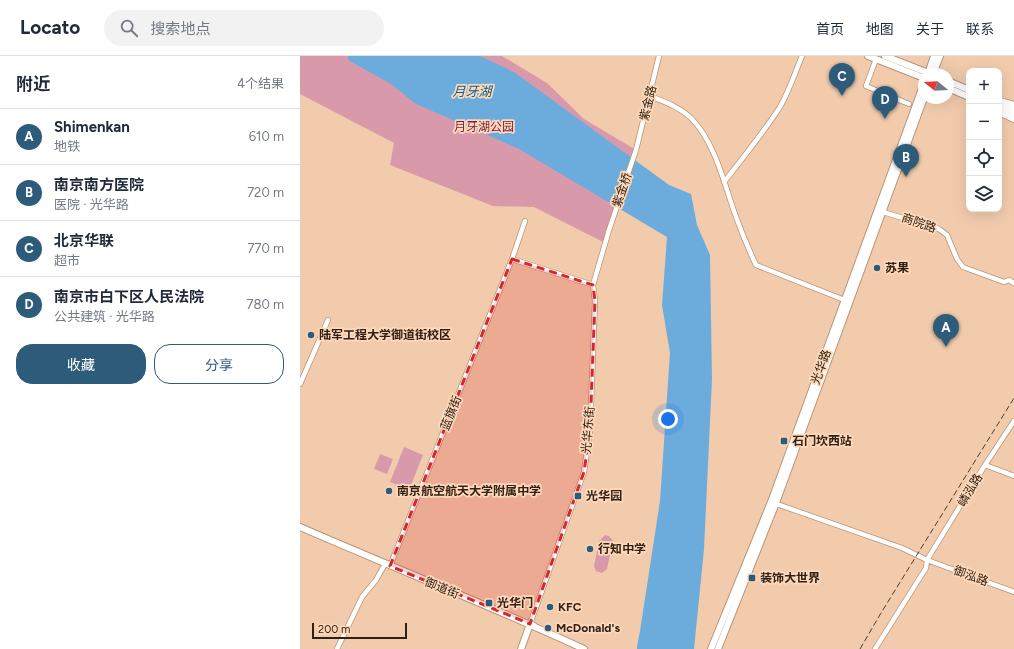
<!DOCTYPE html>
<html lang="zh">
<meta charset="utf-8">
<style>
body{margin:0;font-family:Figtree,"Noto Sans SC",sans-serif;background:#f2f2f3;color:#1f2937}
.controls{position:absolute;right:12px;top:12px;display:grid;overflow:hidden;border-radius:8px;box-shadow:0 4px 16px #0002}
.controls button{width:36px;height:36px;display:grid;place-items:center;padding:0;border:0;border-bottom:1px solid #e0e1e3;background:#fff;color:#1f2937;font:20px sans-serif}
.compass{position:absolute;left:618px;top:12px;width:36px;height:36px;border-radius:50%;background:#fff;box-shadow:0 4px 16px #0002;rotate:288deg}
.scale{position:absolute;left:12px;bottom:10px;width:95px;box-sizing:border-box;padding-left:4px;border:2px solid #2f2115;border-top:0;font-size:11px;line-height:14px;white-space:nowrap;color:#2f2115;-webkit-text-stroke:3px #fed8b9;paint-order:stroke}
.you{position:absolute;left:368px;top:363px;width:14px;height:14px;margin:-10px;border:3px solid #fff;border-radius:50%;background:#1a73e8;box-shadow:0 0 0 6px #1a73e833}
.badge{display:grid;place-items:center;width:26px;height:26px;border-radius:50%;background:#2d5b7a;color:#fff;font-size:13px;font-weight:700}
.pin{position:absolute;translate:-50% -33px;filter:drop-shadow(0 1px 2px #0008)}
.pin::after{content:'';position:absolute;top:21px;width:14px;height:12px;background:inherit;clip-path:polygon(0 0,100% 0,50% 100%)}
.list{margin:0;padding:0;list-style:none}
h2{display:flex;justify-content:space-between;align-items:center;height:52px;margin:0;padding:0 16px;font-size:17px}
h2 small{font-size:13px;font-weight:400;color:#747a83}
.list li{display:grid;grid-template-columns:26px 1fr auto;gap:12px;align-items:center;box-sizing:border-box;height:56px;padding:0 16px;border-top:1px solid #e0e1e3}
.list b{display:block;font-size:15px;white-space:nowrap}
.list p{margin:0;font-size:13px;white-space:nowrap;color:#747a83}
.list em{font-size:13px;font-style:normal;color:#747a83}
.actions{display:flex;gap:8px;padding:12px 16px}
.actions a{flex:1;padding:9px 0;border:1px solid #2d5b7a;border-radius:16px;text-align:center;font-size:14px;color:#2d5b7a}
.actions .main{background:#2d5b7a;color:#fff}
.icon{flex:none;width:22px;height:22px;fill:none;stroke:currentColor;stroke-width:2;stroke-linecap:round;stroke-linejoin:round}
.map{position:relative;flex:none;width:714px;height:593px;overflow:hidden}
header{display:flex;align-items:center;gap:24px;box-sizing:border-box;height:56px;padding:0 20px;background:#fff;border-bottom:1px solid #e0e1e3}
header strong{font-size:19px}
nav{display:flex;gap:22px;margin-inline-start:auto;font-size:14px}
.search{width:280px;height:36px;background:#f2f2f3;display:flex;align-items:center;gap:10px;box-sizing:border-box;padding:0 14px;border-radius:22px;color:#747a83;font-size:15px}
main{display:flex}
aside{flex:1;background:#fff}
.map>svg:first-child{display:block}
</style>
<header>
<strong>Locato</strong>
<div class="search"><svg class="icon" aria-label="search" viewBox="0 0 24 24"><circle cx="10" cy="10" r="6"/><path d="M15 15l6 6"/></svg>搜索地点</div>
<nav><a>首页</a><a>地图</a><a>关于</a><a>联系</a></nav>
</header>
<main>
<aside>
<h2>附近<small>4个结果</small></h2>
<ul class="list">
<li><span class="badge">A</span><div><b>Shimenkan</b><p>地铁</p></div><em>610 m</em></li>
<li><span class="badge">B</span><div><b>南京南方医院</b><p>医院 · 光华路</p></div><em>720 m</em></li>
<li><span class="badge">C</span><div><b>北京华联</b><p>超市</p></div><em>770 m</em></li>
<li><span class="badge">D</span><div><b>南京市白下区人民法院</b><p>公共建筑 · 光华路</p></div><em>780 m</em></li>
</ul>
<div class="actions"><a class="main">收藏</a><a>分享</a></div>
</aside>
<div class="map">
<svg width="714" height="593" viewBox="0 0 714 593">
<rect width="100%" height="100%" fill="#f1cbac"/>
<!-- green -->
<path fill="#d89aab" d="M0,0H202L247,27L284,63L336,94L305,187L234,151L193,150L90,109L94,87L0,38Z
M104,391L123,399L109,434L90,426Z
M80,398L93,403L87,418L74,413Z
M305,479L309,480L313,485L307,513L302,517L296,515L294,510L299,485Z"/>
<!-- water -->
<path fill="#6bacdc" d="M48,0H180L214,16L369,129L391,138L397,169L410,199L412,323L404,493L394,593H337V591L340,575L360,445L370,297L362,249L367,181L219,93L116,48L91,28L48,4Z"/>
<g fill="none" stroke-linecap="round" stroke-linejoin="round">
<defs>
<path id="minor" d="M576,3L566,30L609,48
M350,40C365,46 380,51 392,63C415,87 424,127 435,158C441,175 448,192 456,209L547,245
M699,44L714,48
M699,57L714,64
M424,126C443,102 463,77 480,51C489,35 495,17 502,0
M583,156L639,173L647,179L657,203L663,211L704,226L709,224L714,227
M212,203L293,229
M0,328L28,264
M714,365L685,409L627,504L714,536
M685,409L714,420
M474,447L602,492L627,504L626,512L575,593
M90,510L212,203L225,165
M229,571L284,416L290,374L295,245L293,229L309,174L336,94L359,0
M37,593L62,541L76,524L85,508"/>
<path id="major" d="M568,0L624,22
M585,0L631,18
M628,18L634,0
M633,18L640,0
M648,25L669,34
M648,32L669,41
M699,47L714,53
M699,53L714,59
M0,471C94,512 191,550 284,593
M221,593L230,568L234,570
M411,593L471,446L624,27
M418,593L476,447L624,42"/>
</defs>
<!-- minor casing -->
<use href="#minor" stroke="#b89476" stroke-width="6"/>
<!-- major casing -->
<use href="#major" stroke="#b89476" stroke-width="8"/>
<!-- minor -->
<use href="#minor" stroke="#fff" stroke-width="4.5"/>
<!-- major -->
<use href="#major" stroke="#fff" stroke-width="6"/>
<!-- rail -->
<path stroke="#4d3c2d" stroke-width="1" stroke-dasharray="6 3" stroke-linecap="butt" d="M560,593L581,557L714,342"/>
</g>
<!-- marked area -->
<path fill="#d62828" fill-opacity="0.2" stroke="#d62828" stroke-width="3" stroke-dasharray="8 5" stroke-linejoin="round" d="M212,203L293,229L295,245L290,374L284,416L230,568L90,510Z"/>
<!-- markers -->
<g fill="#2d5b7a" stroke="#fed8b9" stroke-width="1.5">
<circle cx="577" cy="212" r="4"/>
<circle cx="11" cy="279" r="4"/>
<rect x="480" y="381" width="8" height="8" rx="2"/>
<circle cx="89" cy="435" r="4"/>
<rect x="274" y="436" width="8" height="8" rx="2"/>
<circle cx="290" cy="493" r="4"/>
<rect x="448" y="518" width="8" height="8" rx="2"/>
<rect x="185" y="543" width="8" height="8" rx="2"/>
<circle cx="250" cy="551" r="4"/>
<circle cx="248" cy="572" r="4"/>
</g>
<g text-anchor="middle" stroke-width="3.5" stroke-linejoin="round" paint-order="stroke">
<!-- street labels -->
<g font-size="12" fill="#2f2115" stroke="#fed8b9">
<text transform="translate(348 47) rotate(-76)" y="4">紫金路</text>
<text transform="translate(322 134) rotate(-71)" y="4">紫金桥</text>
<text transform="translate(619 167) rotate(19)" y="4">商院路</text>
<text transform="translate(521 311) rotate(-70)" y="4">光华路</text>
<text transform="translate(151 357) rotate(-68)" y="4">蓝旗街</text>
<text transform="translate(288 374) rotate(-85)" y="4">光华东街</text>
<text transform="translate(670 434) rotate(-59)" y="4">嶙泓路</text>
<text transform="translate(671 520) rotate(20)" y="4">御泓路</text>
<text transform="translate(142 532) rotate(22)" y="4">御道街</text>
</g>
<!-- park labels -->
<g font-size="12" fill="#771d40" stroke="#fed8b9">
<text x="184" y="75">月牙湖公园</text>
</g>
<!-- poi labels -->
<g font-size="12" font-weight="bold" fill="#2f2115" stroke="#fed8b9" text-anchor="start">
<text x="585" y="216">苏果</text>
<text x="19" y="283">陆军工程大学御道街校区</text>
<text x="492" y="389">石门坎西站</text>
<text x="97" y="439">南京航空航天大学附属中学</text>
<text x="286" y="444">光华园</text>
<text x="298" y="497">行知中学</text>
<text x="460" y="526">装饰大世界</text>
<text x="197" y="551">光华门</text>
<text x="258" y="555">KFC</text>
<text x="256" y="576">McDonald's</text>
</g>
<!-- water labels -->
<g font-size="13" font-style="italic" fill="#0d5d8a" stroke="#fed8b9">
<text x="172" y="40">月牙湖</text>
</g>
</g>
</svg>
<div class="controls">
<button>+</button>
<button>−</button>
<button><svg class="icon" aria-label="locate" viewBox="0 0 24 24"><circle cx="12" cy="12" r="6"/><path d="M12 2v4M12 18v4M2 12h4M18 12h4"/></svg></button>
<button><svg class="icon" aria-label="layers" viewBox="0 0 24 24"><path d="M12 4l9 5-9 5-9-5zM3 14l9 5 9-5"/></svg></button>
</div>
<svg class="compass" viewBox="-18 -18 36 36"><path d="M0-13l5 13h-10z" fill="#e53935"/><path d="M0 13l5-13h-10z" fill="#747a83"/></svg>
<div class="scale">200 m</div>
<div class="you"></div>
<div class="pin badge" style="left:646px;top:291px">A</div>
<div class="pin badge" style="left:606px;top:121px">B</div>
<div class="pin badge" style="left:542px;top:40px">C</div>
<div class="pin badge" style="left:585px;top:63px">D</div>
</div>
</main>
